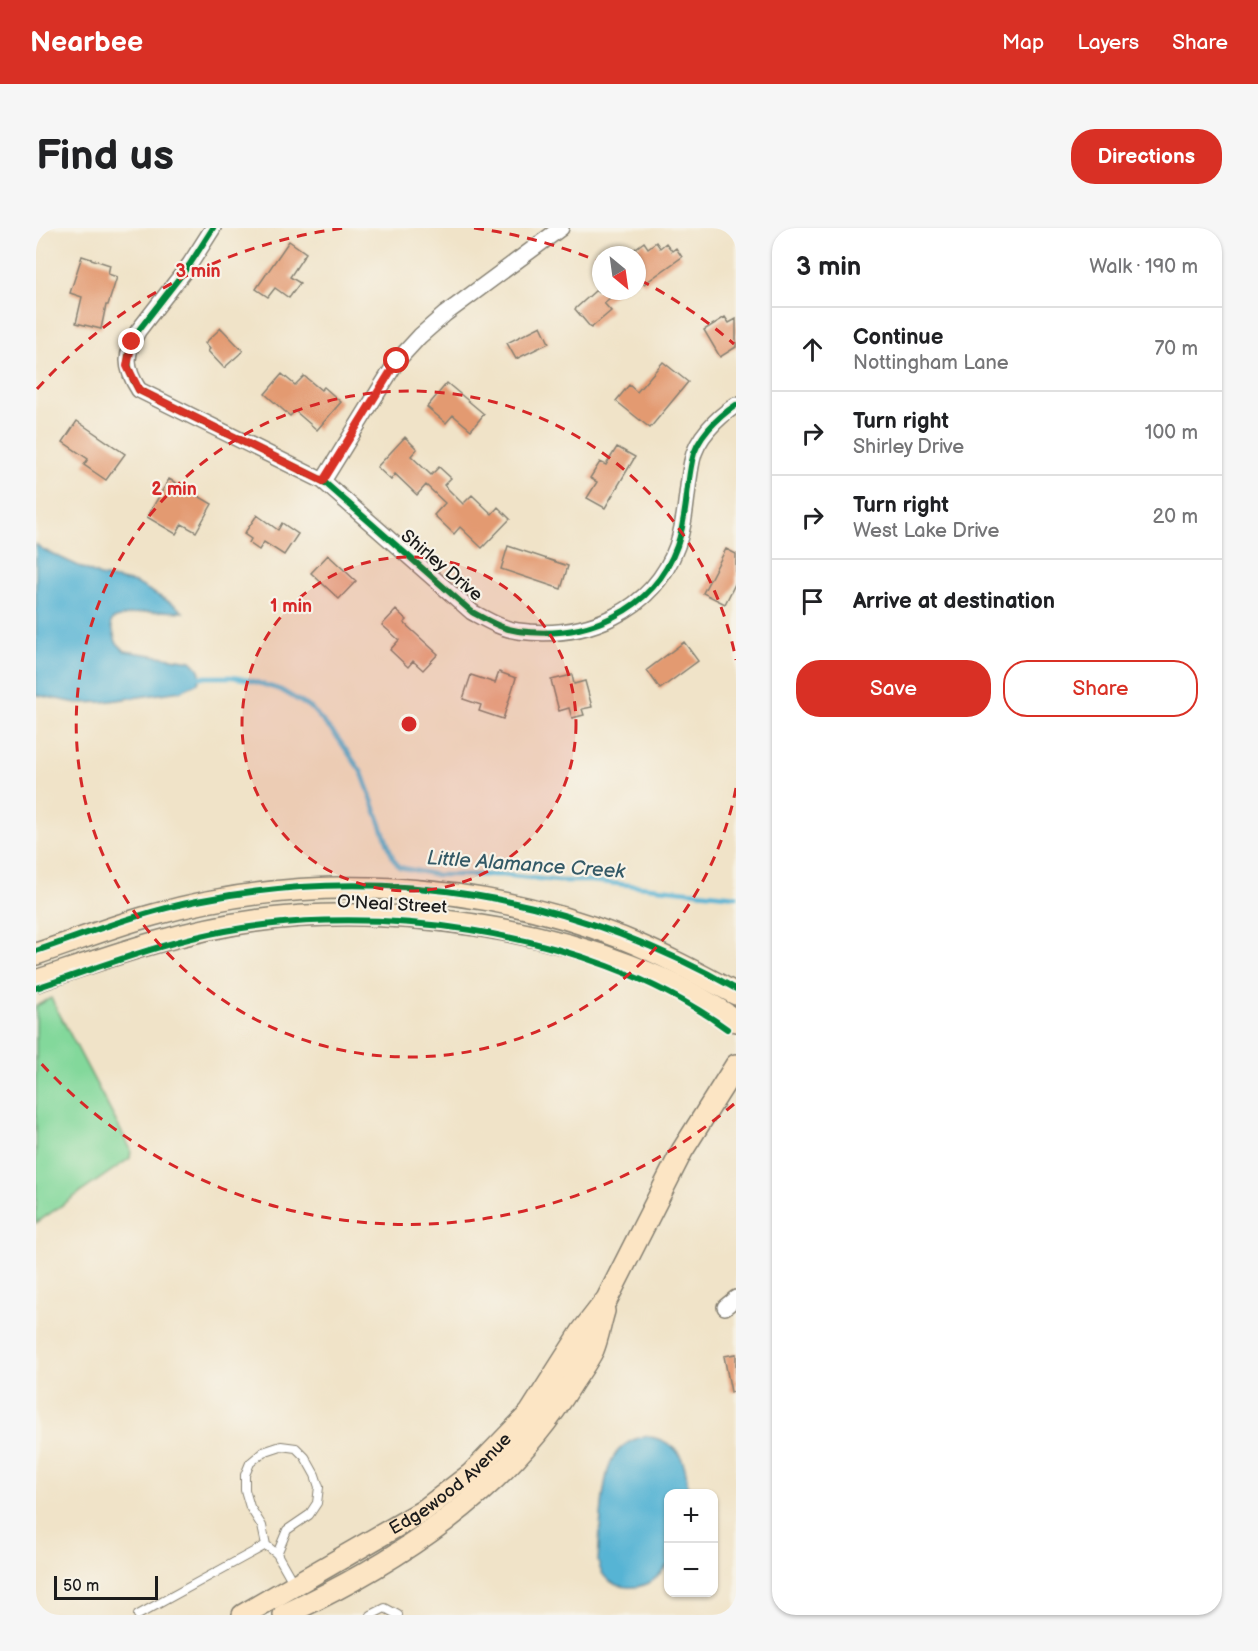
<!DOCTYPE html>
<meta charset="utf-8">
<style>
body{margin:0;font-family:"Balsamiq Sans",sans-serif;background:#f6f6f6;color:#202124}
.controls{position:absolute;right:18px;bottom:18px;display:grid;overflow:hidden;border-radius:12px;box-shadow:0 2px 4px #0004}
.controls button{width:54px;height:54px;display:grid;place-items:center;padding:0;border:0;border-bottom:2px solid #e0e0e0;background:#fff;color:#202124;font:30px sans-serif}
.compass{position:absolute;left:556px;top:18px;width:54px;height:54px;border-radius:50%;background:#fff;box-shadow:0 2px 4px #0004;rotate:151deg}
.scale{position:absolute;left:18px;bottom:15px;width:104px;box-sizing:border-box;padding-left:6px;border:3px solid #1c1c1c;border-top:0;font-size:16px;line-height:21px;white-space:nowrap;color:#1c1c1c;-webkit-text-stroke:4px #f7f3e8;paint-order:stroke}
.stop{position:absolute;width:18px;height:18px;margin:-14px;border:4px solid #d93025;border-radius:50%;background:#fff}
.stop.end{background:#d93025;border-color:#fff;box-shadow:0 2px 6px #0008}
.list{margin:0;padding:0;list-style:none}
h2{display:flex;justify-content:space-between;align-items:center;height:78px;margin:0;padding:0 24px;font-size:26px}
h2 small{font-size:20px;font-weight:400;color:#757577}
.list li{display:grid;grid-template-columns:39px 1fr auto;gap:18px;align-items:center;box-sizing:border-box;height:84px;padding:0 24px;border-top:2px solid #e0e0e0}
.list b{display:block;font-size:22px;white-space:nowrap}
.list p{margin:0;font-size:20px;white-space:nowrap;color:#757577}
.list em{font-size:20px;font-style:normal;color:#757577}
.actions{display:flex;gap:12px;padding:18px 24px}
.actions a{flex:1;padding:14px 0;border:2px solid #d93025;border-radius:24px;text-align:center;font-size:21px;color:#d93025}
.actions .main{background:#d93025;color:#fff}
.icon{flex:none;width:33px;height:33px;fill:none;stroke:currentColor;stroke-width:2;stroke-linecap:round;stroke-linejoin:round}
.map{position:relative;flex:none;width:700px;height:1387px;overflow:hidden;border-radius:24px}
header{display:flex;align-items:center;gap:36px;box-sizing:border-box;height:84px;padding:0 30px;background:#d93025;color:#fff}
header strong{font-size:28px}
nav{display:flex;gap:33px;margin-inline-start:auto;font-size:21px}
.intro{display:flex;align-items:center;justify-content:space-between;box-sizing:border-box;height:144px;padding:0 36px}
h1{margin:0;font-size:42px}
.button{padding:15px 27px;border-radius:24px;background:#d93025;color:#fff;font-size:21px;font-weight:700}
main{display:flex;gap:36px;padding:0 36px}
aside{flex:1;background:#fff;border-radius:24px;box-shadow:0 2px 4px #0004}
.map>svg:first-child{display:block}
</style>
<header>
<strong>Nearbee</strong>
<nav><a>Map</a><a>Layers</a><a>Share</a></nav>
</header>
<div class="intro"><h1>Find us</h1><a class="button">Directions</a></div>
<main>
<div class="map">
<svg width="700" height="1387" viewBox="0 0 700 1387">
<rect width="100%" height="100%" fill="#f7f3e8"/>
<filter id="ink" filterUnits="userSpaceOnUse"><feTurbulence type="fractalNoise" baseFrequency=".0167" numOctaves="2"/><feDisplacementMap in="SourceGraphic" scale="12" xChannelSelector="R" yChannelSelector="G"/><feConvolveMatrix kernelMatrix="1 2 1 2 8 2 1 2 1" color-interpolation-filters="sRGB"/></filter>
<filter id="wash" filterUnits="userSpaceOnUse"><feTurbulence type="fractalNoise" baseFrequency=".008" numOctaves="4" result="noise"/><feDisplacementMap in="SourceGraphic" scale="24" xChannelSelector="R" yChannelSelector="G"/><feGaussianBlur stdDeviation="1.35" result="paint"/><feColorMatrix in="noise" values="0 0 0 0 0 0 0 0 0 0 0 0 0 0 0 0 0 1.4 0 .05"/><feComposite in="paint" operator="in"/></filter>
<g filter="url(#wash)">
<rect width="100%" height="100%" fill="#f0e3c8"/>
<!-- green -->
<path fill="#83d89b" stroke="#507a5c" stroke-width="1.5" d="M15,770L95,922L94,930L0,995V778Z"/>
<!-- water -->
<path fill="#56b4d4" stroke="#396878" stroke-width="1.5" d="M0,316L6,321L64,348L100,355L139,377L147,384C122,382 102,383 77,391L75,395L80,414L89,423L155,433C163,440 167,445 162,455L145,463L67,474L41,475L0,467Z
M610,1208C645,1214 651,1234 652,1265L632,1266V1336C627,1343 620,1352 611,1356C589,1364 566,1357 562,1333C564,1307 565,1246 579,1227C586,1216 599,1210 610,1208Z"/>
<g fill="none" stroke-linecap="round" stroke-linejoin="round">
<!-- stream -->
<path stroke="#56b4d4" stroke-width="4.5" d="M159,449H197L213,452L245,462L275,480L301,509L326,545L357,630L363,639L401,647H468L523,653H554L700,668"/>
</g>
<g id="blocks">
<!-- building -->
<path fill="#e39a71" d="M253,13L270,25L254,49L264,55L253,70L239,60L232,69L220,61Z
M608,14L612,20L620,14L624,20L630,15L636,23L640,20L646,29L608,56L601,47V27L596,23Z
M46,28L74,37L72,46L81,49L72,77H70L65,101L40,95L46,69L34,65Z
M559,63H582L568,75L575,83L555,100L539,81Z
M689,89L693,95L700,91V119L684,129L668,102Z
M505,98L513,115L480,131L471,115Z
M185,100L207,123L188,140L172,123L174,121L169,115Z
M627,134L652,154L614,200L580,173L593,157L601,164Z
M246,146L259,157L268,148L285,162L288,159L305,174L281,202L259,183L254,188L229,166Z
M411,155L448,186L435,202L417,187L410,195L391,179Z
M41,193L89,226L70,252L48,237L52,231L27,214Z
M369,209L381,221L375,228L395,247L403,239L415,250L408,257L427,276L436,267L456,286L462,279L474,291L446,320L424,299L418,306L398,287L409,275L390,257L381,267L359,246L355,252L341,239Z
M581,219L599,229L569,280L551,270L561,254L554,250L564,234L570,237Z
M133,251L176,276L160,304L146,296L140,306L111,289Z
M221,287L242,302L246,295L262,306L248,327L228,314L223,322L213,315L215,311L208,306Z
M472,318L532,338L525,361L465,341Z
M690,321L700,326V354L689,376L667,365Z
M292,327L320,353L303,371L275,345Z
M360,382L371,392L368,395L402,426L387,442L377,433L372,439L354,422L363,412L346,397Z
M648,414L662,433L624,461L611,442Z
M463,444L480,450L467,491L443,483L445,477L427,471L435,447L459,455Z
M536,447L538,456L549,453L556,479L546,481L548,487L536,490L533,480L523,483L515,452Z
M700,1126V1164H695L688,1128Z"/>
</g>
</g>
<g filter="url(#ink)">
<use href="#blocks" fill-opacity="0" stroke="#868072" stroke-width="1.5"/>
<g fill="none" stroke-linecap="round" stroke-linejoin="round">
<defs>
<path id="lane" d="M241,1326L251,1302L273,1287L281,1275L283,1259L279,1247L269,1229L260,1220L245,1218L227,1224L214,1235L209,1247V1262L214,1279L226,1298L230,1317L241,1326L258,1356
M102,1387L230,1317
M335,1387L349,1380L362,1387"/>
<path id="street" d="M177,0L154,36L102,103C89,126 88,139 103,162L287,253L436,384C451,392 466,401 482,403C549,412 617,384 641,318C651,290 650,261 656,233C660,210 682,189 700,177
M287,253L361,133L384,108L409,86L525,0
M689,1079L700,1070"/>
<g id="secondary">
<path d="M0,726C39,713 77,698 117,687C270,644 438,652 586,710C626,726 663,746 700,766"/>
<path d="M0,753C72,729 143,703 219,693C368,672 576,705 700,793"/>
<path id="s1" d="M207,1387L387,1283L435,1246L494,1185L547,1102L571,1071L646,923L700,837"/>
<path d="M248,1387C360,1335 470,1264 535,1157C542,1146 551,1134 557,1122C562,1110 564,1096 568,1083"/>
</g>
</defs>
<!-- lane casing -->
<use href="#lane" stroke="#868072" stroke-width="10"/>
<!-- street casing -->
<use href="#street" stroke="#868072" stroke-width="18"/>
<!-- secondary casing -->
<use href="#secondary" stroke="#868072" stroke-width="24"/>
<!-- lane -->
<use href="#lane" stroke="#fff" stroke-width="8"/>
<!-- street -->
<use href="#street" stroke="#fff" stroke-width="15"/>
<!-- secondary -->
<use href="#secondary" stroke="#fce5c4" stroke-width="21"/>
<defs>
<path id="cycleway" d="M177,0L154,36L102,103C89,126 88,139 103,162L287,253L436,384C451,392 466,401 482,403C549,412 617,384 641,318C651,290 650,261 656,233C660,210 682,189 700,177
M0,723C53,705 105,684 161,673C350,635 533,666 700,761
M0,760C52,743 103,723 156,710C322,669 551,699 691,801"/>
</defs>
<!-- cycleway casing -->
<use href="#cycleway" stroke="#f7f3e8" stroke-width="10"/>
<!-- cycleway -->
<use href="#cycleway" stroke="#00873e" stroke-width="6"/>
</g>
</g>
<g fill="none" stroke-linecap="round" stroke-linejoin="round" filter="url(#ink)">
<!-- route -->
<path stroke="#d93025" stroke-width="8" d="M96,114L91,138L103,162L287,253L361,133"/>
</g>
<!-- distance rings -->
<circle cx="373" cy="496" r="167" fill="#d62828" fill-opacity=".12"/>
<g fill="none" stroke="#d62828" stroke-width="3" stroke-dasharray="10 8">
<circle cx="373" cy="496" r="167"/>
<path d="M700 560A333 333 0 1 1 700 432"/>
<path d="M698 876A500 500 0 0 1 1 831M1 161A500 500 0 0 1 308 0M438 0A500 500 0 0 1 564 34M604 52A500 500 0 0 1 698 116"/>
</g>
<g text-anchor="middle" stroke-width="4.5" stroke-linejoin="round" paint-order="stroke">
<!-- street labels -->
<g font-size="18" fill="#1c1c1c" stroke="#f7f3e8">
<text transform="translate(406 337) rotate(40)" y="6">Shirley Drive</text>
<text transform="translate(356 676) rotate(3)" y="6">O'Neal Street</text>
<text dy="6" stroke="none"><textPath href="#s1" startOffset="246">Edgewood Avenue</textPath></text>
</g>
<!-- water labels -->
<g font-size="20" font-style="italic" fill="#335966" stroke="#f7f3e8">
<text transform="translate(490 636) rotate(4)" y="7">Little Alamance Creek</text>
</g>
</g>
<circle cx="373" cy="496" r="9" fill="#d62828" stroke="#f7f3e8" stroke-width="3"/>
<g font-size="18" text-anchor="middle" font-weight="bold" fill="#d62828" stroke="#f7f3e8" stroke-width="4.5" stroke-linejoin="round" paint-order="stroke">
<text x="162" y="49">3 min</text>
<text x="138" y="267">2 min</text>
<text x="255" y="384">1 min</text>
</g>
</svg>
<div class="controls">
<button>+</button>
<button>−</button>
</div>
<svg class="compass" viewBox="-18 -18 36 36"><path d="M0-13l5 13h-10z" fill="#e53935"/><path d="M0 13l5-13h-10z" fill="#757577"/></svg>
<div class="scale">50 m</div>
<div class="stop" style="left:361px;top:133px"></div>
<div class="stop end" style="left:96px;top:114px"></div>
</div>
<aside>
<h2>3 min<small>Walk · 190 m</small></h2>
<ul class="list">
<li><svg class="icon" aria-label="ahead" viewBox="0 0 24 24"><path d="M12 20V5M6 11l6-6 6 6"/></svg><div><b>Continue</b><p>Nottingham Lane</p></div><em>70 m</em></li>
<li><svg class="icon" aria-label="right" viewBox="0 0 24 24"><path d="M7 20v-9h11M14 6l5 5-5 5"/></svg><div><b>Turn right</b><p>Shirley Drive</p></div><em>100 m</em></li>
<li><svg class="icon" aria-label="right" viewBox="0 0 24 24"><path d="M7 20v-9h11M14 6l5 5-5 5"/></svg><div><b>Turn right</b><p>West Lake Drive</p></div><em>20 m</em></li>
<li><svg class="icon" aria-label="arrive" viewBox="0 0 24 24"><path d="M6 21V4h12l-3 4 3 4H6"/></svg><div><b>Arrive at destination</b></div></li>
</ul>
<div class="actions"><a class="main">Save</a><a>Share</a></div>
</aside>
</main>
